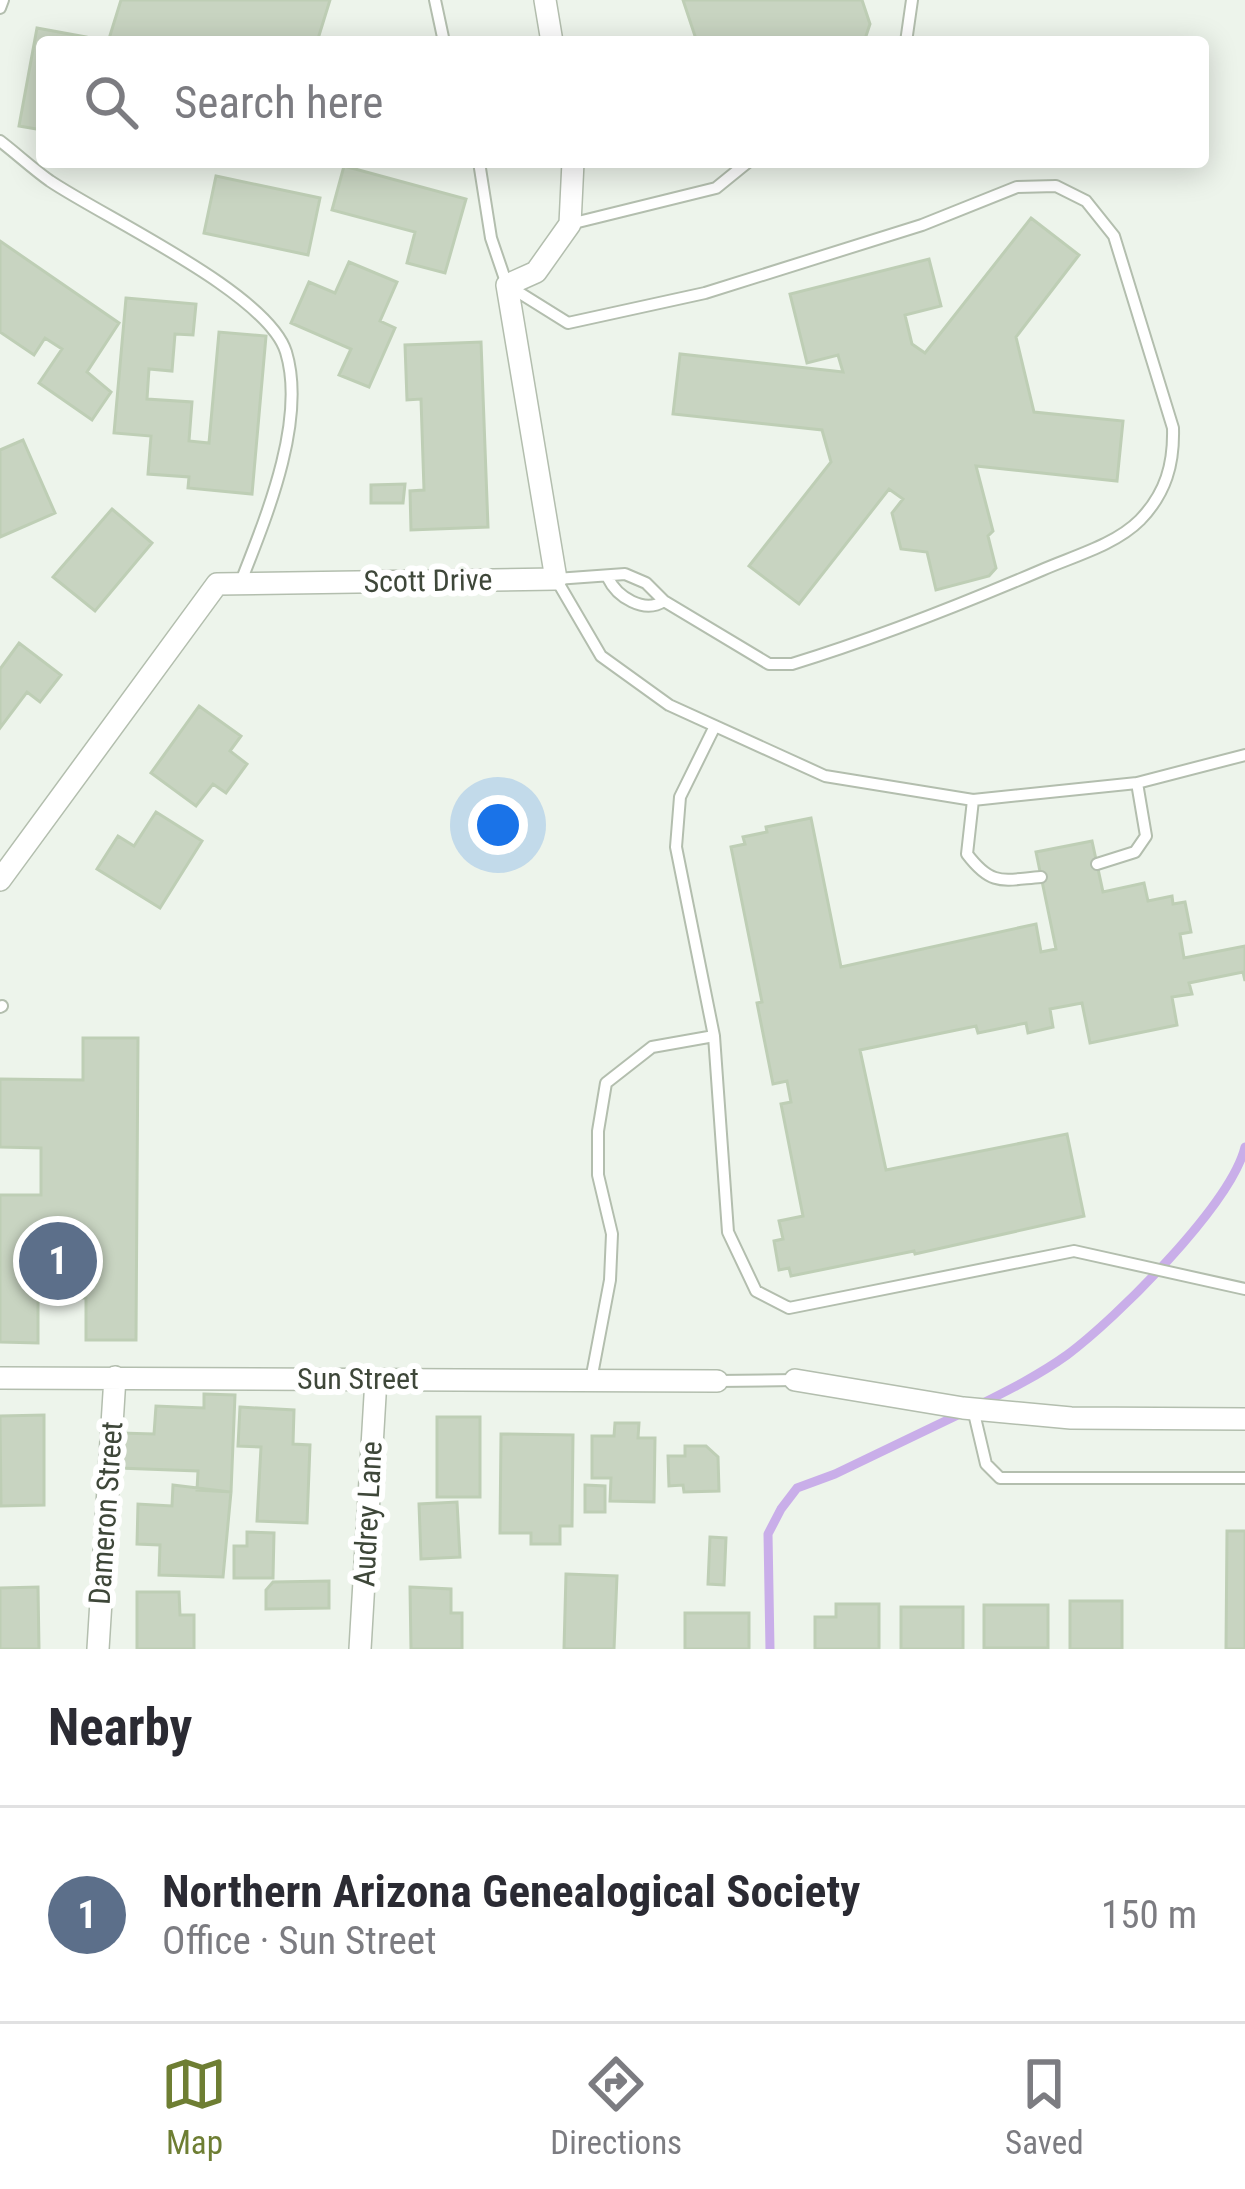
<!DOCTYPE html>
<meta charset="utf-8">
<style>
body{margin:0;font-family:"Roboto Condensed",sans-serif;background:#f2f2f3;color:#2b2b33}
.you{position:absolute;left:498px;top:825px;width:42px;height:42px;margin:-30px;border:9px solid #fff;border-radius:50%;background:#1a73e8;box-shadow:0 0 0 18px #1a73e833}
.badge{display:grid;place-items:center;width:78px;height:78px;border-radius:50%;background:#6e7e33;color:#fff;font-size:39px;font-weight:700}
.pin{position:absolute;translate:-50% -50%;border:6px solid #fff;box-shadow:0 3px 12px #0006}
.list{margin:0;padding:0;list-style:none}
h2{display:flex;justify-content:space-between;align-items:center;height:156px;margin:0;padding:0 48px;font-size:51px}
h2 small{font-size:39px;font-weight:400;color:#7c7c81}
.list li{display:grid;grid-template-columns:78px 1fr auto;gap:36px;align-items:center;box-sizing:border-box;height:216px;padding:0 48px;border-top:3px solid #e1e1e2}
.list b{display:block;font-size:45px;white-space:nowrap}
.list p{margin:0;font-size:39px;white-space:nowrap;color:#7c7c81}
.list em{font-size:39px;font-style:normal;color:#7c7c81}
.icon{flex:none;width:66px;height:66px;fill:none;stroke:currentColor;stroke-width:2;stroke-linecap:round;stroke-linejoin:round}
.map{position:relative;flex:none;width:1245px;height:1649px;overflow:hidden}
.search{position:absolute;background:#fff;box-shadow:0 6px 30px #0003;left:36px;right:36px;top:36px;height:132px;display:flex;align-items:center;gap:30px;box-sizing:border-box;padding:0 42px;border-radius:12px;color:#7c7c81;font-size:45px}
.sheet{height:372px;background:#fff}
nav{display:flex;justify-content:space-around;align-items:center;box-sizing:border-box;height:168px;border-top:3px solid #e1e1e2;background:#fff;font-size:33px;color:#7c7c81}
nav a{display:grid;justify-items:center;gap:6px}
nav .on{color:#6e7e33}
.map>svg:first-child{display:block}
</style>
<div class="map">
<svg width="1245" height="1649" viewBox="0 0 1245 1649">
<rect width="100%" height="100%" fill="#edf4eb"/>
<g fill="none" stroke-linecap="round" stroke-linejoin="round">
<!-- stream -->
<path stroke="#c9aee9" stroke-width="9" d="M979,1405C1009,1390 1039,1375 1067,1355C1116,1319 1231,1204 1245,1147
M770,1649L768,1534L781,1509L797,1488L835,1474L964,1412"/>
</g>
<!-- building -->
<path fill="#c8d4c1" stroke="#beceb5" stroke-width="3" d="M121,0H330L317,42H108Z
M683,0H862L870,24L864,42H697Z
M37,28L86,37L85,42H42V130L19,126Z
M344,166L466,199L445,273L407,263L415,232L332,210Z
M216,176L320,198L308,255L204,233Z
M1031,218L1079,255L1016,337L1034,412L1123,421L1117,481L976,466L993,531L988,536L996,568L989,576L936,590L927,552L901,549L892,513L903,499L889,489L799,604L749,566L831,462L822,430L673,414L680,354L843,372L838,355L807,363L790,294L929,259L941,306L905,315L912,344L925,353Z
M0,241L119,323L87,372L111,392L92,420L39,383L62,349L45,338L34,355L0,332Z
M349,262L397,282L380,321L395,328L369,387L339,375L351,349L291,323L309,282L335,293Z
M126,298L196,304L193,335L175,334L172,371L149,369L147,399L192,402L189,441L209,443L219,332L266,336L252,494L188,488L189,477L148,474L151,436L114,433Z
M481,342L488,527L411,530L410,491L424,490L421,399L407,400L405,345Z
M23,440L55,513L0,537V450Z
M405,484L403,503H371V485Z
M112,509L152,543L95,611L53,577Z
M19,643L61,675L40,702L27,692L0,728V669Z
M199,706L241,736L230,751L247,764L226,793L213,784L196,806L151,773Z
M156,812L202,841L160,908L97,869L118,836L134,846Z
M811,818L841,967L1036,924L1041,952L1056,949L1036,852L1092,841L1103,892L1144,883L1148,901L1172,896L1173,904L1185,902L1191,932L1180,934L1184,958L1245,946V981L1243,972L1189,983L1192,994L1172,997L1177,1025L1090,1043L1082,1003L1050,1009L1053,1027L1028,1033L1026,1023L978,1033L976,1026L860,1050L886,1170L1067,1134L1084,1216L915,1254L914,1251L791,1276L789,1268L779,1270L774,1241L783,1239L779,1221L803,1216L781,1104L791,1102L787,1081L773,1084L757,1003L762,1002L731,847L745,844L743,837L767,832L766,827Z
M83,1038H138L136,1340H86V1298L38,1297V1343L0,1342V1195H41V1148L0,1147V1079L83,1080Z
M204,1394L235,1395L231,1492L197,1490L198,1471L119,1468L121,1433L154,1434L156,1406L204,1408Z
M240,1407L294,1410L293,1444L310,1445L307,1523L257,1521L261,1447L238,1446Z
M44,1415V1505L1,1506L0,1416Z
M437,1417H480V1497H437Z
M615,1423H639L638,1438H655L654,1502L610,1501L611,1478H592V1436H614Z
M501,1434L573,1435L572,1526H560V1544H531V1533H500Z
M685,1446H706L718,1457L719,1491L684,1492L683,1485L669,1486L668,1456H685Z
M173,1485L231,1492L223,1577L159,1575L160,1545L137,1544L138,1504L172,1506Z
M585,1485L605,1486V1512H585Z
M457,1502L460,1557L421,1559L419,1504Z
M1227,1531H1245V1649H1226Z
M247,1532L274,1533L273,1578H234V1546H247Z
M710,1537L726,1538L724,1585L708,1584Z
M566,1574L617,1576L614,1649H564Z
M329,1581V1608L266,1609V1590L273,1582Z
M38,1587L39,1649H0V1588Z
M410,1587L451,1589V1613H462V1649H411Z
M137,1592H179L180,1615H194V1649H137Z
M1070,1601H1122V1649H1070Z
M836,1604H879V1649H815V1617H836Z
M984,1605H1048V1648H984Z
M901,1607H963V1649H901Z
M685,1613H749V1649H685Z"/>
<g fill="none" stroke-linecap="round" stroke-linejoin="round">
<defs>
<path id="lane" d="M435,0L444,42
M0,8L3,0
M906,42L912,0
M0,141C17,154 33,169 50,181C105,218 268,293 286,352C307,421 265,520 240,584
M479,162L491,238L507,285L568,323L705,293L922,225L1017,187L1056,186L1086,201L1114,236L1173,428C1174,464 1166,493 1140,520C1115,545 1074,556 1042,570C960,605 877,638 792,664H769L664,601L646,583L625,574L556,579L601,656L669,705L825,776L973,800L1137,783L1245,755
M570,224L716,188L748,162
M608,578C617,597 644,614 664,601
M715,726L680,797L676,847L714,1036L728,1232L756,1291L789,1308L1074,1251L1245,1289
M973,800L967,854C992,887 1003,880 1041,877
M1097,864L1135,852L1146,836L1137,783
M0,1007L2,1006
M591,1380L610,1280L612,1234L598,1175V1131L606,1083L652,1047L714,1036
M717,1381L795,1380
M973,1409L986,1464L1000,1478H1245"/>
<path id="street" d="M545,0L552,42
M0,880L217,584L556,579L507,285L536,272L570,224L573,162
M0,1378L717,1381
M795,1380L963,1408L1071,1418L1245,1419
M98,1649L115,1377
M360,1649L376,1379"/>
</defs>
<!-- lane casing -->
<use href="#lane" stroke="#b3beae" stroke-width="14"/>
<!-- street casing -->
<use href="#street" stroke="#b3beae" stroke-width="24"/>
<!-- lane -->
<use href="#lane" stroke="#fff" stroke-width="10"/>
<!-- street -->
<use href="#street" stroke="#fff" stroke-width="21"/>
</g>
<g text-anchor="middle" stroke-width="12" stroke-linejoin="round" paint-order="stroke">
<!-- street labels -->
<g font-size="30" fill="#3e4739" stroke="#fff">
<text transform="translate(428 581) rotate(-1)" y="10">Scott Drive</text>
<text x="358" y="1389">Sun Street</text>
<text transform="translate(106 1513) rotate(-86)" y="10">Dameron Street</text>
<text transform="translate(368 1514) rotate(-87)" y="10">Audrey Lane</text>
</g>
</g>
</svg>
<div class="you"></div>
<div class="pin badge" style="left:58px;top:1261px;background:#5c6f8a">1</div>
<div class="search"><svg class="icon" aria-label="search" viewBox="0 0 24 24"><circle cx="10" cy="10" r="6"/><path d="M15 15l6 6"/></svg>Search here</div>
</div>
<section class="sheet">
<h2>Nearby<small></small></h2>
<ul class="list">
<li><span class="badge" style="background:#5c6f8a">1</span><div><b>Northern Arizona Genealogical Society</b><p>Office · Sun Street</p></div><em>150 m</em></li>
</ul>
</section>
<nav>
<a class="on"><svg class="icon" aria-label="map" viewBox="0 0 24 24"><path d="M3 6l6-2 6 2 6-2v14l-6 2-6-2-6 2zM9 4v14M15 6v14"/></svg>Map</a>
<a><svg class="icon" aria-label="directions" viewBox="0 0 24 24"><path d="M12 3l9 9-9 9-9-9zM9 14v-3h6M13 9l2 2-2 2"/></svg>Directions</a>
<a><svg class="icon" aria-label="saved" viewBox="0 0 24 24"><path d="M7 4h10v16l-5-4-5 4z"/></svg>Saved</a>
</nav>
